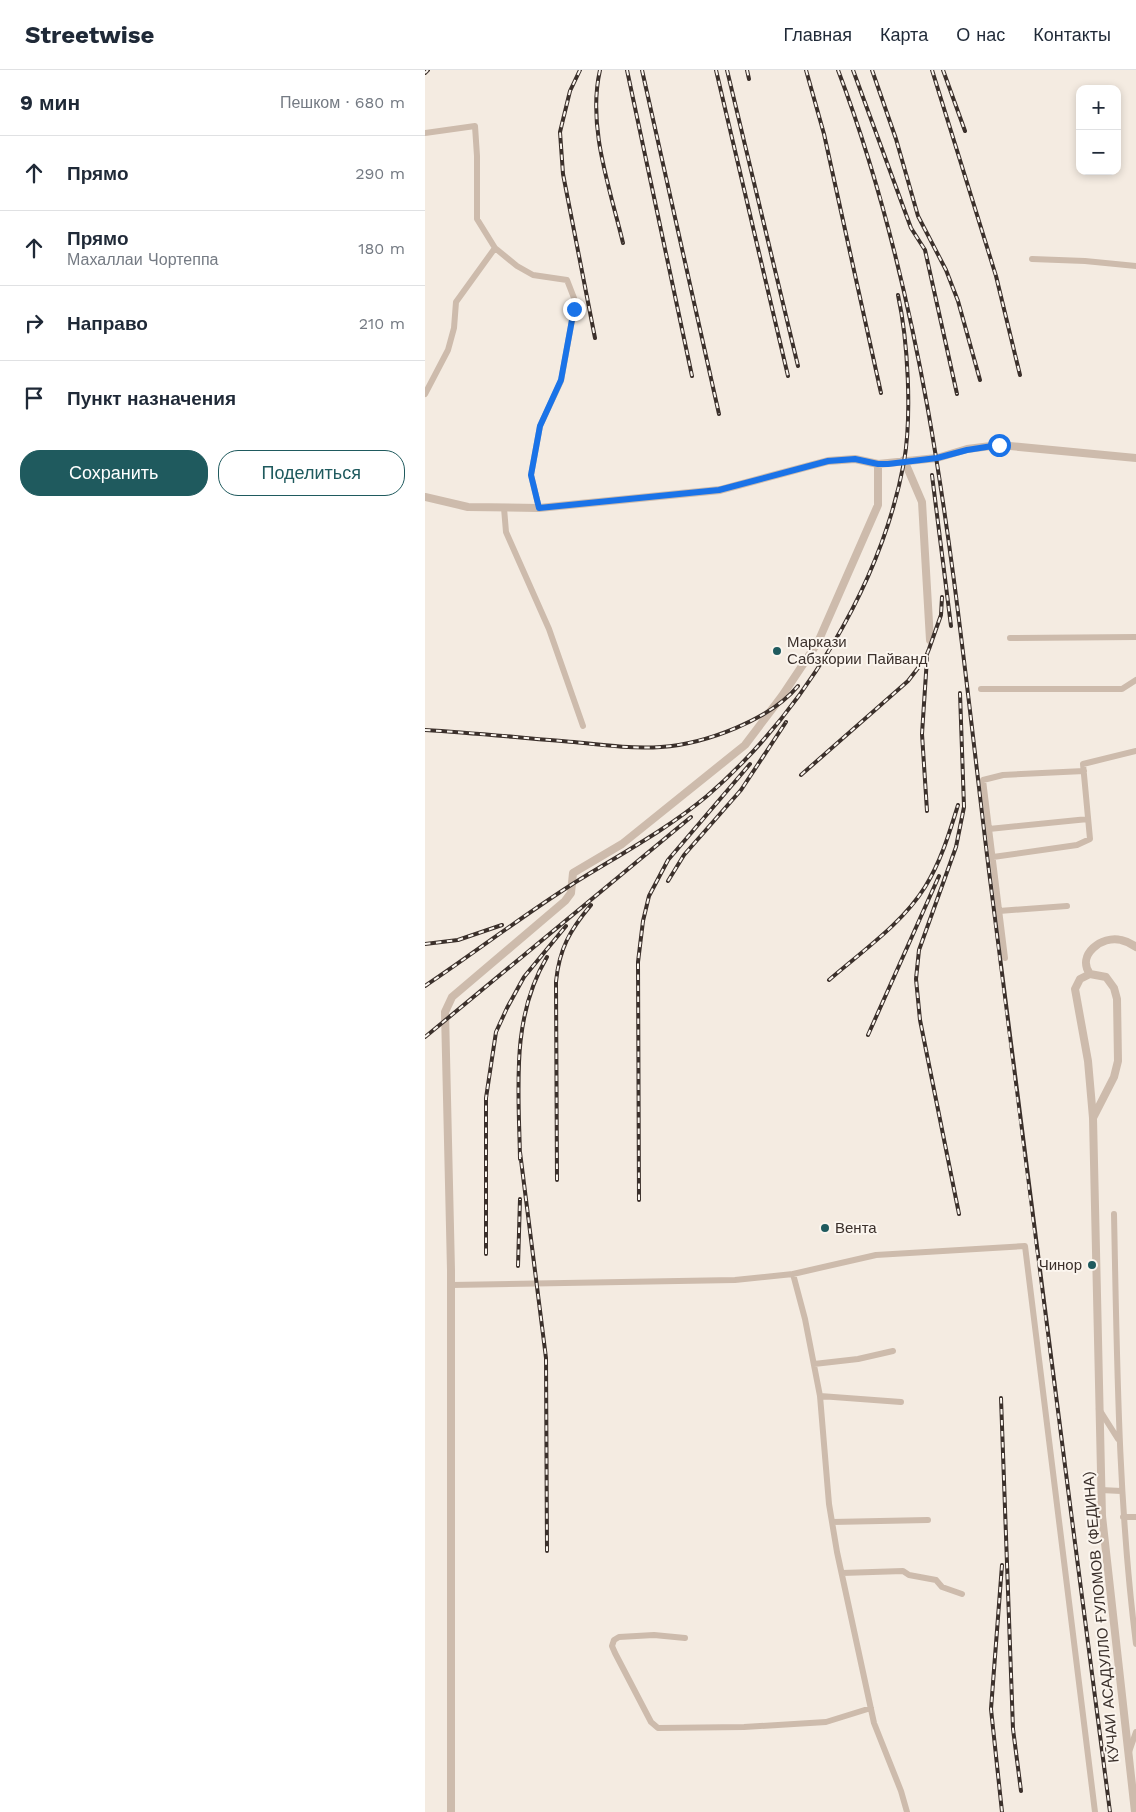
<!DOCTYPE html>
<html lang="ru">
<meta charset="utf-8">
<style>
body{margin:0;font-family:"Work Sans",sans-serif;background:#f6f6f7;color:#1f2937}
.controls{position:absolute;right:15px;top:15px;display:grid;overflow:hidden;border-radius:10px;box-shadow:0 2px 8px #0003}
.controls button{width:45px;height:45px;display:grid;place-items:center;padding:0;border:0;border-bottom:1px solid #e0e1e3;background:#fff;color:#1f2937;font:25px sans-serif}
.stop{position:absolute;width:15px;height:15px;margin:-11px;border:4px solid #1a73e8;border-radius:50%;background:#fff}
.stop.end{background:#1a73e8;border-color:#fff;box-shadow:0 1px 5px #0008}
.list{margin:0;padding:0;list-style:none}
h2{display:flex;justify-content:space-between;align-items:center;height:65px;margin:0;padding:0 20px;font-size:21px}
h2 small{font-size:16px;font-weight:400;color:#747a83}
.list li{display:grid;grid-template-columns:32px 1fr auto;gap:15px;align-items:center;box-sizing:border-box;height:75px;padding:0 20px;border-top:1px solid #e0e1e3}
.list b{display:block;font-size:19px;white-space:nowrap}
.list p{margin:0;font-size:16px;white-space:nowrap;color:#747a83}
.list em{font-size:16px;font-style:normal;color:#747a83}
.actions{display:flex;gap:10px;padding:15px 20px}
.actions a{flex:1;padding:11px 0;border:1px solid #1f5a5e;border-radius:20px;text-align:center;font-size:18px;color:#1f5a5e}
.actions .main{background:#1f5a5e;color:#fff}
.icon{flex:none;width:28px;height:28px;fill:none;stroke:currentColor;stroke-width:2;stroke-linecap:round;stroke-linejoin:round}
.map{position:relative;flex:none;width:711px;height:1742px;overflow:hidden}
header{display:flex;align-items:center;gap:30px;box-sizing:border-box;height:70px;padding:0 25px;background:#fff;border-bottom:1px solid #e0e1e3}
header strong{font-size:24px}
nav{display:flex;gap:28px;margin-inline-start:auto;font-size:18px}
main{display:flex}
aside{flex:1;background:#fff}
.map>svg:first-child{display:block}
</style>
<header>
<strong>Streetwise</strong>
<nav><a>Главная</a><a>Карта</a><a>О нас</a><a>Контакты</a></nav>
</header>
<main>
<aside>
<h2>9 мин<small>Пешком · 680 m</small></h2>
<ul class="list">
<li><svg class="icon" aria-label="ahead" viewBox="0 0 24 24"><path d="M12 20V5M6 11l6-6 6 6"/></svg><div><b>Прямо</b></div><em>290 m</em></li>
<li><svg class="icon" aria-label="ahead" viewBox="0 0 24 24"><path d="M12 20V5M6 11l6-6 6 6"/></svg><div><b>Прямо</b><p>Махаллаи Чортеппа</p></div><em>180 m</em></li>
<li><svg class="icon" aria-label="right" viewBox="0 0 24 24"><path d="M7 20v-9h11M14 6l5 5-5 5"/></svg><div><b>Направо</b></div><em>210 m</em></li>
<li><svg class="icon" aria-label="arrive" viewBox="0 0 24 24"><path d="M6 21V4h12l-3 4 3 4H6"/></svg><div><b>Пункт назначения</b></div></li>
</ul>
<div class="actions"><a class="main">Сохранить</a><a>Поделиться</a></div>
</aside>
<div class="map">
<svg width="711" height="1742" viewBox="0 0 711 1742">
<rect width="100%" height="100%" fill="#f4ebe1"/>
<g fill="none" stroke-linecap="round" stroke-linejoin="round">
<!-- minor -->
<path stroke="#cdbbac" stroke-width="6" d="M0,63L50,56L52,86V149L70,178L31,232L29,258L23,280L0,324
M70,178L92,196L108,205L142,210L149,228V239L136,311L115,356L106,405L114,438
M607,189L660,191L711,196
M79,438L81,462L124,559L158,656
M585,568L711,567
M556,619H697L711,610
M564,759L663,749
M568,787L652,775L665,769L658,694L711,681
M574,841L642,836
M580,888L558,710L578,705L659,701
M689,1144C692,1288 693,1431 711,1574
M368,1204L380,1249L395,1326L404,1434L412,1482L449,1653L476,1721L482,1742
M26,1215L310,1210L368,1204L451,1185L600,1176L670,1742
M389,1294L433,1289L468,1281
M395,1326L476,1332
M674,1339L693,1369
M676,1420L696,1421
M698,1447H711
M407,1452L503,1450
M417,1503L478,1501L484,1505L511,1510L517,1517L537,1524
M260,1568L229,1565L194,1567L189,1570L187,1576L190,1583L226,1652L233,1658L319,1657L401,1652L446,1638
M704,1682L711,1662"/>
<!-- tertiary -->
<path stroke="#cdbbac" stroke-width="8" d="M479,390L497,432L505,570
M453,394L512,388L542,379L574,375L711,388
M0,427L43,437L114,438L295,420L403,391L430,389L453,394V435L393,572L357,626L320,675L197,774L148,803L146,823L140,831L27,927L20,942L26,1200V1742
M665,904L681,907L689,918L692,929L693,991L689,1007L668,1048L663,991L650,919L655,909Z
M665,904C651,885 677,865 696,870C701,871 707,874 711,877
M668,1048L677,1446L710,1742"/>
<defs>
<path id="rail" d="M155,0L145,21L135,62L138,104L170,268
M175,0C162,57 185,118 198,173
M202,0L267,306
M217,0L294,344
M291,0L363,306
M302,0L373,296
M322,0L324,9
M381,0L399,64L456,323
M413,0C511,259 531,537 565,809C603,1120 645,1431 685,1742
M428,0L486,158L500,180L532,324
M447,0L471,69L493,146L521,200L533,231L555,310
M507,0L571,206L595,305
M518,0L540,61
M0,3L3,0
M507,405L526,556
M0,660C50,663 99,668 149,672C177,675 207,679 236,677C280,674 345,650 373,616
M376,705L483,611L500,589L504,579L516,545L517,527
M502,741L497,664L502,588
M243,811L259,785L316,720L361,652
M0,874L33,870L77,855
M404,910C436,882 477,854 500,817C516,791 524,764 533,735
M0,916C49,883 96,847 146,815C192,786 240,761 282,726C377,644 456,516 479,392C487,345 483,271 473,225
M443,965L514,806
M0,967L266,747
M95,1082L121,1288L122,1481
M95,1089C94,1021 85,949 122,887
M132,1110L131,912C134,879 145,860 166,835
M214,1130L213,892L218,851L224,826L243,790L325,694
M534,1144L495,950L491,909L494,880L531,777L539,737L535,623
M61,1184V1028L71,962L82,938L99,907L141,856
M93,1196L95,1129
M576,1328L588,1659L596,1721
M577,1495L566,1639L577,1742"/>
</defs>
<!-- rail casing -->
<use href="#rail" stroke="#3b302b" stroke-width="4"/>
<!-- rail -->
<use href="#rail" stroke="#fbf5ee" stroke-width="2" stroke-dasharray="5.5" stroke-linecap="butt"/>
</g>
<g fill="none" stroke-linecap="round" stroke-linejoin="round">
<!-- route -->
<path stroke="#1a73e8" stroke-width="6" d="M149,239L136,310L115,356L106,405L114,438L294,420L403,391L430,389L453,394H463L512,388L542,380L574,375"/>
</g>
<!-- markers -->
<g fill="#1f5a5e" stroke="#fbf5ee" stroke-width="2">
<circle cx="352" cy="581" r="5"/>
<circle cx="400" cy="1158" r="5"/>
<circle cx="667" cy="1195" r="5"/>
</g>
<g text-anchor="middle" stroke-width="4" stroke-linejoin="round" paint-order="stroke">
<!-- poi labels -->
<g font-size="15" fill="#3b302b" stroke="#fbf5ee" text-anchor="start">
<text x="362" y="577">Маркази<tspan x="362" dy="17">Сабзкории Пайванд</tspan></text>
<text x="410" y="1163">Вента</text>
<text x="657" y="1200" text-anchor="end">Чинор</text>
</g>
<!-- street labels -->
<g font-size="15" fill="#3b302b" stroke="#fbf5ee">
<text transform="translate(676 1547) rotate(-95)" y="5">КӮЧАИ АСАДУЛЛО ҒУЛОМОВ (ФЕДИНА)</text>
</g>
</g>
</svg>
<div class="controls">
<button>+</button>
<button>−</button>
</div>
<div class="stop" style="left:574px;top:375px"></div>
<div class="stop end" style="left:149px;top:239px"></div>
</div>
</main>
